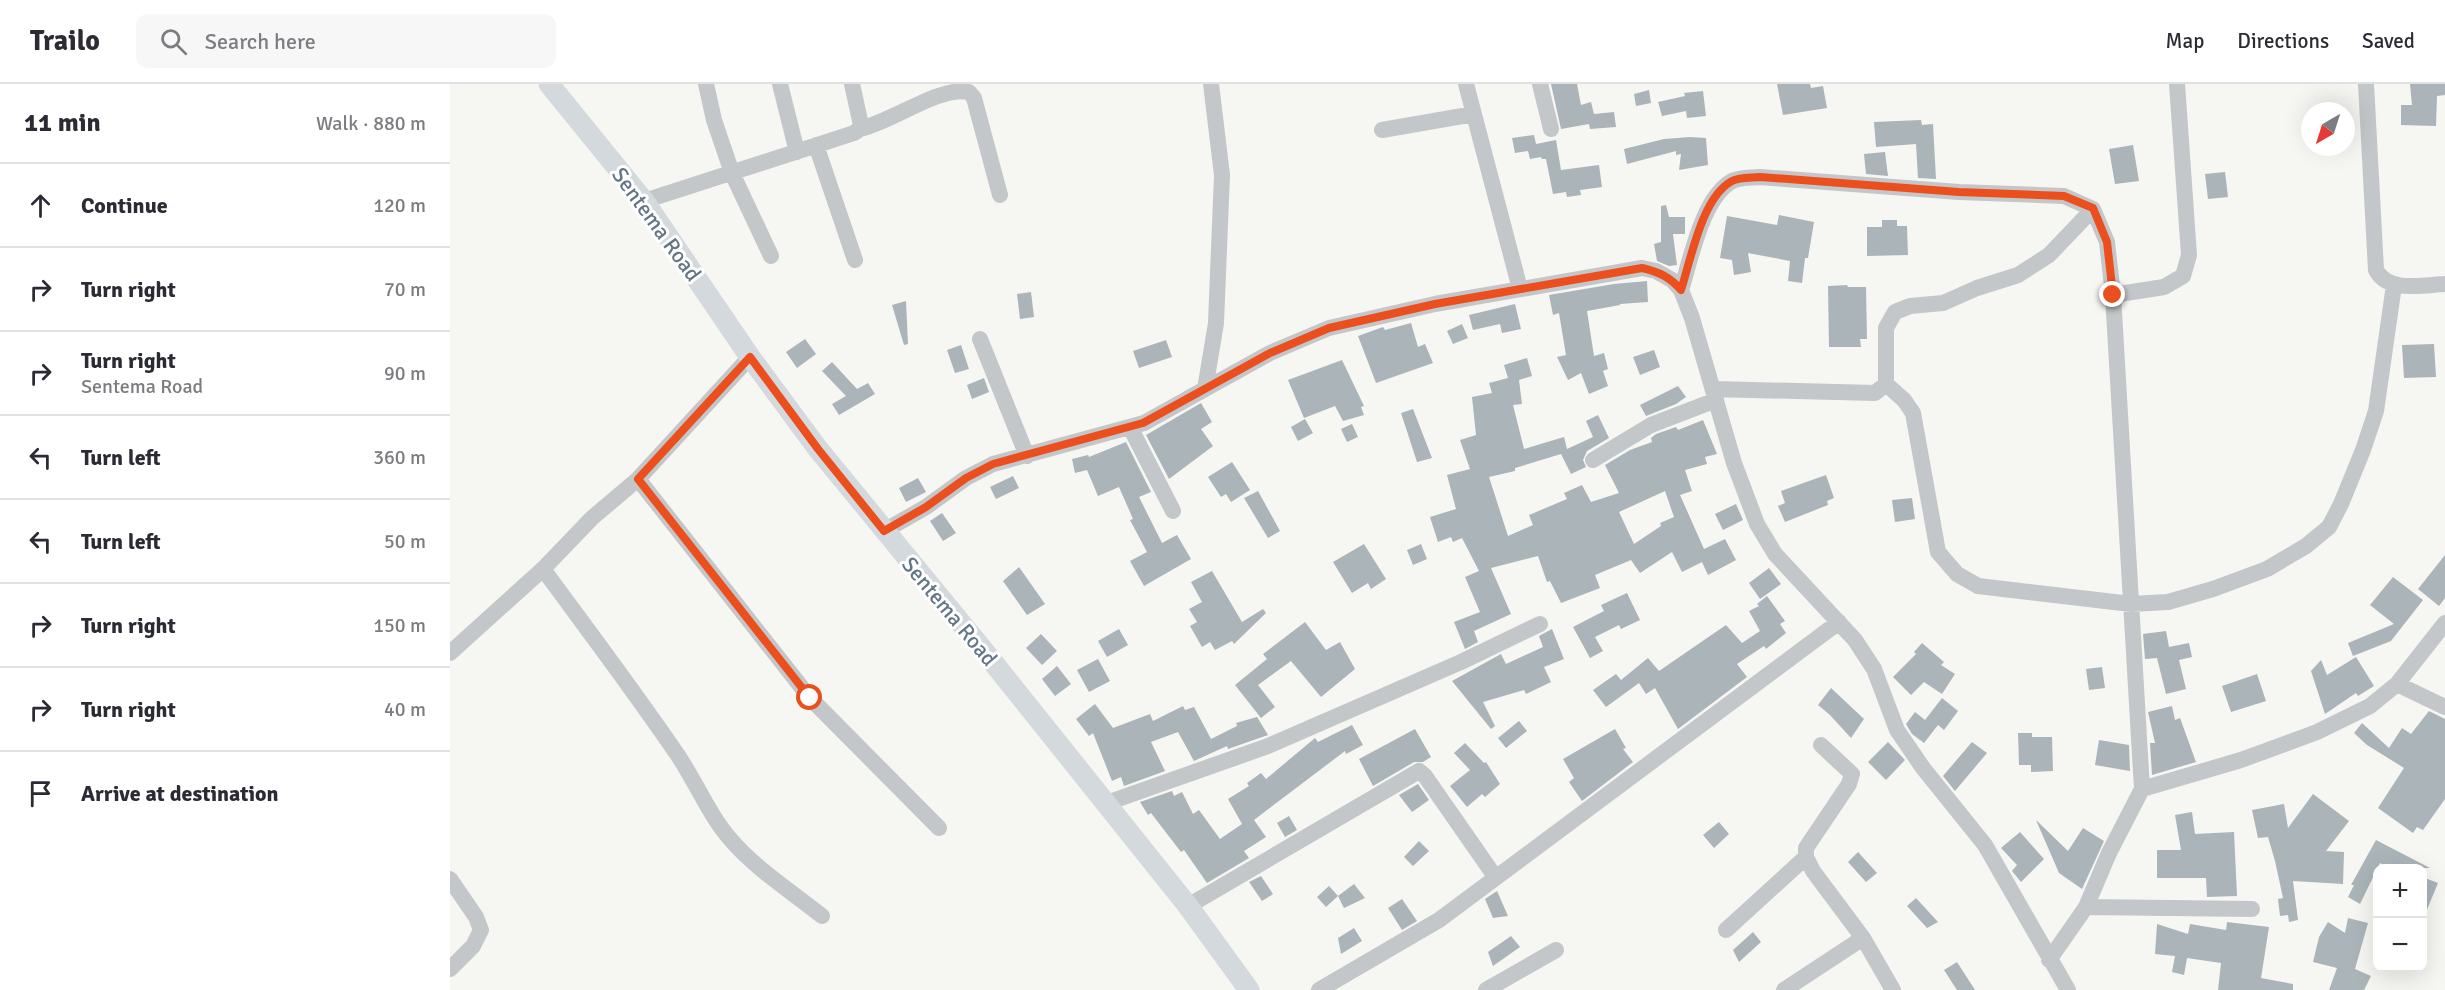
<!DOCTYPE html>
<meta charset="utf-8">
<style>
body{margin:0;font-family:Signika,sans-serif;background:#f7f7f7;color:#2b2b33}
.controls{position:absolute;right:18px;bottom:18px;display:grid;overflow:hidden;border-radius:12px;box-shadow:0 6px 24px #0002}
.controls button{width:54px;height:54px;display:grid;place-items:center;padding:0;border:0;border-bottom:2px solid #e1e1e2;background:#fff;color:#2b2b33;font:30px sans-serif}
.compass{position:absolute;left:1851px;top:18px;width:54px;height:54px;border-radius:50%;background:#fff;box-shadow:0 6px 24px #0002;rotate:219deg}
.stop{position:absolute;width:18px;height:18px;margin:-14px;border:4px solid #eb4f1e;border-radius:50%;background:#fff}
.stop.end{background:#eb4f1e;border-color:#fff;box-shadow:0 2px 6px #0008}
.list{margin:0;padding:0;list-style:none}
h2{display:flex;justify-content:space-between;align-items:center;height:78px;margin:0;padding:0 24px;font-size:26px}
h2 small{font-size:20px;font-weight:400;color:#7c7c81}
.list li{display:grid;grid-template-columns:39px 1fr auto;gap:18px;align-items:center;box-sizing:border-box;height:84px;padding:0 24px;border-top:2px solid #e1e1e2}
.list b{display:block;font-size:22px;white-space:nowrap}
.list p{margin:0;font-size:20px;white-space:nowrap;color:#7c7c81}
.list em{font-size:20px;font-style:normal;color:#7c7c81}
.icon{flex:none;width:33px;height:33px;fill:none;stroke:currentColor;stroke-width:2;stroke-linecap:round;stroke-linejoin:round}
.map{position:relative;flex:none;width:1995px;height:906px;overflow:hidden}
header{display:flex;align-items:center;gap:36px;box-sizing:border-box;height:84px;padding:0 30px;background:#fff;border-bottom:2px solid #e1e1e2}
header strong{font-size:28px}
nav{display:flex;gap:33px;margin-inline-start:auto;font-size:21px}
.search{width:420px;height:54px;background:#f7f7f7;display:flex;align-items:center;gap:15px;box-sizing:border-box;padding:0 21px;border-radius:12px;color:#7c7c81;font-size:22px}
main{display:flex}
aside{flex:1;background:#fff}
.map>svg:first-child{display:block}
</style>
<header>
<strong>Trailo</strong>
<div class="search"><svg class="icon" aria-label="search" viewBox="0 0 24 24"><circle cx="10" cy="10" r="6"/><path d="M15 15l6 6"/></svg>Search here</div>
<nav><a>Map</a><a>Directions</a><a>Saved</a></nav>
</header>
<main>
<aside>
<h2>11 min<small>Walk · 880 m</small></h2>
<ul class="list">
<li><svg class="icon" aria-label="ahead" viewBox="0 0 24 24"><path d="M12 20V5M6 11l6-6 6 6"/></svg><div><b>Continue</b></div><em>120 m</em></li>
<li><svg class="icon" aria-label="right" viewBox="0 0 24 24"><path d="M7 20v-9h11M14 6l5 5-5 5"/></svg><div><b>Turn right</b></div><em>70 m</em></li>
<li><svg class="icon" aria-label="right" viewBox="0 0 24 24"><path d="M7 20v-9h11M14 6l5 5-5 5"/></svg><div><b>Turn right</b><p>Sentema Road</p></div><em>90 m</em></li>
<li><svg class="icon" aria-label="left" viewBox="0 0 24 24"><path d="M17 20v-9H6M10 6l-5 5 5 5"/></svg><div><b>Turn left</b></div><em>360 m</em></li>
<li><svg class="icon" aria-label="left" viewBox="0 0 24 24"><path d="M17 20v-9H6M10 6l-5 5 5 5"/></svg><div><b>Turn left</b></div><em>50 m</em></li>
<li><svg class="icon" aria-label="right" viewBox="0 0 24 24"><path d="M7 20v-9h11M14 6l5 5-5 5"/></svg><div><b>Turn right</b></div><em>150 m</em></li>
<li><svg class="icon" aria-label="right" viewBox="0 0 24 24"><path d="M7 20v-9h11M14 6l5 5-5 5"/></svg><div><b>Turn right</b></div><em>40 m</em></li>
<li><svg class="icon" aria-label="arrive" viewBox="0 0 24 24"><path d="M6 21V4h12l-3 4 3 4H6"/></svg><div><b>Arrive at destination</b></div></li>
</ul>
</aside>
<div class="map">
<svg width="1995" height="906" viewBox="0 0 1995 906">
<rect width="100%" height="100%" fill="#f6f6f2"/>
<!-- building -->
<path fill="#abb4b9" fill-rule="evenodd" d="M1101,0H1127L1131,21L1141,18L1144,30L1164,28L1166,43L1140,45L1139,40L1111,45Z
M1327,0H1360L1361,4L1373,2L1377,24L1333,31Z
M1960,0H1995V11L1987,12L1986,42L1951,41V21H1962Z
M1199,6L1201,19L1186,22L1184,10Z
M1253,7L1256,32L1237,34L1236,27L1212,32L1208,18L1235,12L1234,9Z
M1471,36L1472,41L1483,40L1486,95L1468,94L1466,60L1426,63L1424,38Z
M1084,51L1086,60L1106,56L1111,86L1149,81L1152,103L1130,106L1131,111L1117,113L1116,108L1103,110L1096,75H1092L1091,73L1080,75L1078,67L1065,69L1062,54Z
M1240,53L1256,54L1258,81L1229,86L1231,70L1226,71V67L1177,80L1174,65L1214,55Z
M1683,61L1689,97L1665,100L1659,65Z
M1435,68L1438,92L1416,90L1414,70Z
M1775,88L1778,113L1758,115L1755,90Z
M1216,121L1219,133H1235V150H1223L1227,181L1219,182L1207,177L1204,160L1211,158V122Z
M1329,131L1364,138L1358,174H1355L1352,199L1338,197L1340,177L1298,169L1301,188L1284,191L1282,176L1270,174L1277,132L1327,141Z
M1432,136H1447V142H1457L1458,171L1417,172V143H1432Z
M1197,197L1198,218L1170,220V221L1137,227L1144,272L1154,269L1158,285L1153,287L1158,302L1139,310L1131,289L1118,296L1107,273L1116,271L1109,229L1103,231L1099,211L1164,200Z
M1397,201L1398,203H1416L1417,255H1410L1411,263H1379L1378,202Z
M581,208L584,233L570,235L567,210Z
M456,217L458,260L454,261L442,221Z
M1065,220L1071,245L1052,249L1050,240L1023,246L1019,231Z
M961,239L968,263L975,260L983,279L926,299L908,252L933,243L935,246Z
M1012,240L1018,254L1003,260L997,247Z
M355,255L366,270L347,284L336,268Z
M716,256L722,273L689,284L683,267Z
M1984,260L1986,293L1954,294L1952,261Z
M511,261L519,285L505,289L497,266Z
M1204,266L1210,283L1190,291L1183,273Z
M1077,274L1082,292L1069,296L1072,320L1063,321L1074,365L1114,353L1117,365L1143,353L1136,337L1148,331L1159,354L1137,367L1133,376L1136,383L1121,390L1111,370L1065,384V387L1039,393L1058,452L1083,441L1079,431L1117,415L1114,409L1132,401L1141,418L1169,409L1155,381L1180,366L1202,358L1201,354L1206,350L1226,343L1228,346L1253,336L1267,370L1255,373L1257,380L1235,386L1242,407L1230,411L1254,465L1275,455L1286,476L1258,491L1252,478L1232,488L1222,468L1190,489L1181,476L1145,491L1150,504L1111,519L1100,497L1097,498L1088,472L1041,484L1061,530L1024,547L1028,558L1015,565L1004,538L1030,528L1015,493L1029,487L1012,454L1003,458L1001,453L988,458L980,433L1006,425L997,391L1020,385L1010,356L1026,351L1022,313L1042,309L1039,299L1058,294L1054,281ZM1215,407L1224,433L1210,439L1211,442L1184,460L1169,428Z
M892,276L914,322L911,323L914,331L893,337L885,322L854,334L838,296Z
M382,278L407,305L418,299L425,310L389,331L382,320L396,312L372,287Z
M534,294L539,308L522,315L517,301Z
M1228,302L1236,313L1226,320L1196,332L1190,321Z
M751,319L762,338L751,345L763,362L719,395L696,351Z
M963,325L982,374L967,378L951,329Z
M855,335L863,349L848,357L841,343Z
M902,340L908,353L897,358L891,345Z
M676,358L701,408L689,413L712,459L727,451L741,475L694,502L680,477L697,468L680,436L683,435L669,403L648,412L637,386L625,389L622,375L638,371L639,373Z
M782,378L800,406L781,418L776,410L771,413L758,393Z
M1376,391L1384,414L1377,417L1378,421L1335,438L1328,422L1335,419L1331,407Z
M563,392L569,404L546,415L540,403Z
M468,394L476,408L456,418L449,404Z
M808,407L830,447L818,454L794,414Z
M1462,414L1465,435L1445,438L1442,416Z
M1286,420L1293,436L1273,446L1265,430Z
M492,429L506,449L493,457L480,437Z
M914,460L936,495L921,505L918,499L902,509L883,478Z
M971,460L977,475L963,481L957,466Z
M1995,471V514L1989,522L1968,505Z
M569,483L595,520L577,531L553,497Z
M1319,484L1331,500L1310,515L1299,499Z
M762,487L792,538L813,525L816,529L784,560L782,557L765,566L760,558L752,563L740,542L747,538L739,525L752,518L741,498Z
M1943,493L1973,516L1941,557L1903,572L1898,559L1944,540L1920,521Z
M1177,509L1190,536L1171,545L1169,541L1145,553L1153,567L1140,574L1123,543L1154,527L1151,521Z
M1317,512L1335,537L1330,540L1336,549L1316,565L1314,562L1287,580L1297,593L1228,645L1205,604L1196,610L1189,599L1156,623L1143,606L1166,590L1171,596L1198,574L1209,587L1276,541L1292,559L1310,547L1299,527L1309,522L1307,520Z
M855,538L876,566L890,558L905,585L871,613L841,577L808,601L825,623L811,634L785,601L817,575L813,570Z
M669,545L678,561L657,573L648,557Z
M1102,545L1114,575L1094,583L1101,598L1076,610L1074,606L1033,618L1045,642L1041,645L1002,597L1051,570L1056,580L1093,563L1089,552Z
M1716,547L1719,563L1739,559L1742,573L1729,576L1736,605L1716,610L1707,574L1695,575L1693,550Z
M591,550L607,567L592,581L576,564Z
M1472,559L1494,578L1491,581L1505,590L1492,610L1474,598L1461,611L1443,593L1466,570L1464,568Z
M1906,573L1924,602L1908,612L1906,609L1875,630L1861,587L1871,576L1877,591Z
M648,575L660,597L639,608L627,586Z
M607,582L621,600L605,612L592,595Z
M1652,583L1655,604L1639,606L1636,585Z
M1807,590L1816,617L1781,628L1772,602Z
M1381,604L1414,635L1401,654L1380,631L1368,621Z
M1492,614L1508,627L1494,646L1488,641L1474,659L1462,650L1456,640L1465,628L1475,636Z
M645,620L663,644L700,630L703,637L733,622L735,626L744,623L761,655L787,642L786,639L807,633L818,651L778,665L777,662L744,677L728,648L701,658L715,687L674,702L671,693L662,697L643,649L639,652L626,635Z
M1722,622L1725,636L1730,634L1746,678L1702,691L1700,659H1705L1698,628Z
M1979,627L1995,635V715L1973,746L1967,743L1963,749L1928,724L1954,684L1917,661L1904,649L1912,639L1939,664L1952,644L1961,650Z
M1069,637L1077,647L1056,664L1048,654Z
M902,641L913,661L896,670L895,667L804,736L816,753L794,767L799,774L757,799L734,766L731,768L701,729L698,731L690,718L722,707L724,712L732,708L743,730L749,726L770,755L792,740L778,715L799,702L797,699L811,689L816,695L865,654L868,658Z
M965,645L981,673L973,678H964L923,702L909,675Z
M1165,645L1176,664L1173,665L1183,678L1132,717L1119,698L1124,694L1113,675Z
M1568,649H1582V653H1602L1603,687L1581,688V681H1569Z
M1649,656L1679,661L1680,687L1645,681Z
M1438,658L1455,676L1436,696L1418,678Z
M1522,658L1537,669L1505,707L1493,692Z
M1015,659L1034,679L1036,678L1050,700L1035,713L1032,710L1017,723L1000,702L1020,686L1004,669Z
M968,700L979,716L962,728L949,711Z
M1863,710L1899,737L1876,767L1894,768L1893,800L1843,797L1848,836L1839,838L1838,831L1830,832L1828,815L1833,814L1825,777L1818,753L1808,754L1802,726L1834,720L1838,744Z
M1742,728L1745,750L1784,748L1787,812L1757,813L1756,794H1707V766H1731L1725,731Z
M839,732L847,746L835,753L827,739Z
M1586,736L1618,767L1633,744L1654,757L1632,805L1609,789Z
M1269,738L1279,750L1264,764L1253,751Z
M1570,748L1594,775L1571,798L1562,787L1567,781L1551,764Z
M1926,756L1980,784H1940L1930,779L1910,820L1898,813L1904,801H1901Z
M969,757L979,767L963,782L954,773Z
M1408,768L1427,789L1416,798L1398,778Z
M811,792L823,810L812,817L799,798Z
M1975,794L1988,799L1973,835L1972,801Z
M904,800L915,814L894,824L888,812Z
M879,802L888,812L876,823L867,813Z
M1047,807L1058,832L1043,834L1035,815Z
M1466,814L1488,838L1477,844L1457,822Z
M952,815L967,837L952,846L938,824Z
M1898,834L1918,839L1905,885L1921,892L1914,906H1879L1887,884L1863,878L1869,853L1878,838L1895,849Z
M1777,838L1819,843L1811,894L1843,900V906H1768L1771,879L1737,874L1734,891L1722,888L1725,872L1705,870L1707,840L1738,850L1740,840L1776,846Z
M904,844L912,857L891,870L888,854Z
M1303,848L1311,858L1289,878L1283,866Z
M1061,852L1070,863L1043,882L1038,868Z
M1507,878L1525,906H1507L1494,886Z"/>
<g fill="none" stroke-linecap="round" stroke-linejoin="round">
<!-- minor -->
<path stroke="#c3c7ca" stroke-width="16" d="M256,0L264,36L282,89L321,172
M330,0L347,68
M1016,0L1070,205
M1090,0L1101,45
M1916,0L1926,186C1938,209 1972,201 1995,200
M410,45C444,37 489,2 519,8L524,14L550,111
M932,46L1024,30
M366,61L405,176
M194,117L404,49L410,45L411,41L402,0
M1231,206C1241,175 1252,114 1282,97C1290,93 1301,94 1310,93L1509,108L1614,112L1643,125L1657,158L1663,211L1692,705
M1663,211L1714,203L1733,192L1739,171L1727,0
M530,255L577,372
M1436,300L1454,316L1463,329L1488,468L1507,490L1528,502L1681,520L1718,518L1763,505L1817,485L1856,462L1879,443L1891,420L1913,366L1926,327L1944,201
M755,305L820,269L879,244L985,220L1192,184L1206,187L1222,196L1231,206L1242,234L1284,379L1307,440L1325,470L1405,556L1424,585L1447,646L1473,684L1535,761L1618,906
M1263,305L1425,309L1436,300V244L1445,228L1460,222L1493,219L1527,204L1568,191L1599,171L1643,125
M680,343L723,427
M1143,376L1201,341L1266,316
M188,395L360,614L489,744
M434,447L476,423L516,394L543,380L694,339L755,305L766,239L772,91L761,0
M93,485C138,546 184,607 227,670C246,698 259,731 281,756C306,785 342,808 372,832
M0,569L93,485L142,434L188,395L300,273
M1947,600L1995,623
M1371,661L1402,690L1399,700L1356,764V773L1363,787L1413,854L1443,906
M654,720L818,662L1011,578L1090,540
M0,795L26,833L31,846L23,862L0,885
M738,822L969,687L975,692L1046,794
M1636,823L1802,825
M1276,846L1356,773
M1599,876L1636,823L1659,769L1692,705L1791,676L1867,648L1920,622L1947,600L1995,539
M869,906L989,836L1389,538
M1036,906L1106,866
M1334,906L1413,854"/>
<!-- major -->
<path stroke="#d4d9dd" stroke-width="21" d="M99,0L194,117L300,273L368,365L538,572L738,822L799,906"/>
</g>
<g fill="none" stroke-linecap="round" stroke-linejoin="round">
<!-- route -->
<path stroke="#eb4f1e" stroke-width="8" d="M360,614L188,395L300,273L368,365L434,447L476,423L516,394L543,380L693,339L820,269L879,244L985,220L1192,184C1209,188 1220,193 1231,206C1241,175 1252,113 1282,97C1290,93 1301,94 1310,93L1509,108L1614,112L1643,124L1657,158L1663,211"/>
</g>
<g text-anchor="middle" stroke-width="6" stroke-linejoin="round" paint-order="stroke">
<!-- street labels -->
<g font-size="22" fill="#637685" stroke="#fff">
<text transform="translate(207 140) rotate(54)" y="8">Sentema Road</text>
<text transform="translate(500 527) rotate(50)" y="8">Sentema Road</text>
</g>
</g>
</svg>
<div class="controls">
<button>+</button>
<button>−</button>
</div>
<svg class="compass" viewBox="-18 -18 36 36"><path d="M0-13l5 13h-10z" fill="#e53935"/><path d="M0 13l5-13h-10z" fill="#7c7c81"/></svg>
<div class="stop" style="left:360px;top:614px"></div>
<div class="stop end" style="left:1663px;top:211px"></div>
</div>
</main>
